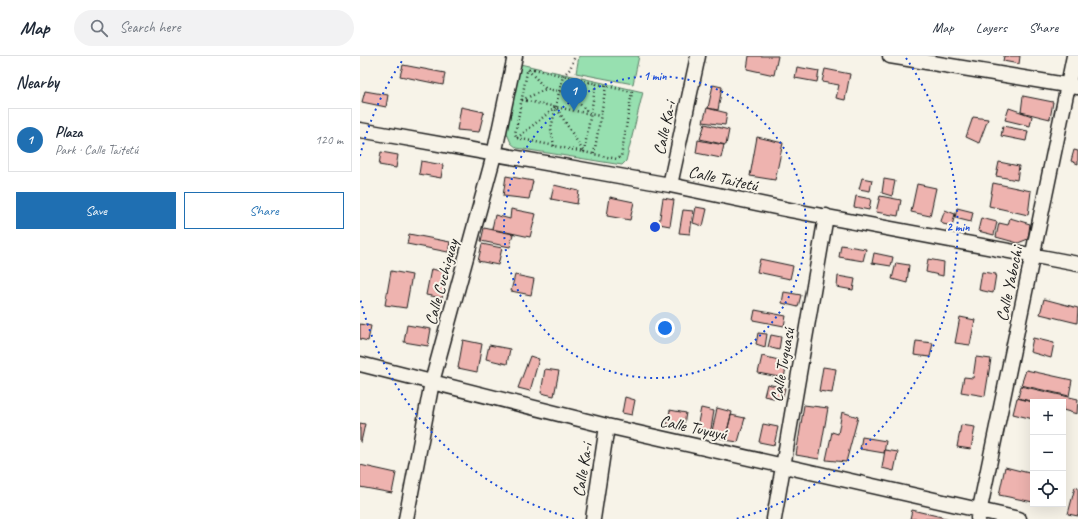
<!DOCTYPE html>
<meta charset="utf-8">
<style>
body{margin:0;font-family:Caveat,sans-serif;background:#f2f2f3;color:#1f2937}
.controls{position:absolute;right:12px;bottom:12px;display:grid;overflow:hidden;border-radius:0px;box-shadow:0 4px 16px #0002}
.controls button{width:36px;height:36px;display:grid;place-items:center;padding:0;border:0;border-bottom:1px solid #e0e1e3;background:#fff;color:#1f2937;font:20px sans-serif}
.you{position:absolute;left:305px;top:272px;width:14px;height:14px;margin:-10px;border:3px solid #fff;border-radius:50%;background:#1a73e8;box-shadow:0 0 0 6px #1a73e833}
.badge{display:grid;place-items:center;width:26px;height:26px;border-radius:50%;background:#1f6fb2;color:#fff;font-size:13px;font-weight:700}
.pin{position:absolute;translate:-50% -33px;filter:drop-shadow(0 1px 2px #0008)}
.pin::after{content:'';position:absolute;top:21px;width:14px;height:12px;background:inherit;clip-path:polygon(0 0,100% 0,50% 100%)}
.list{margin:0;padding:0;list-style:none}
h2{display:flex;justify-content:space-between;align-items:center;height:52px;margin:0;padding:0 16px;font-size:17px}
h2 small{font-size:13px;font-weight:400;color:#747a83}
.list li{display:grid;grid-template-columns:26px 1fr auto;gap:12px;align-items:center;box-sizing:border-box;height:64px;margin:0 8px 8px;padding:0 8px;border:1px solid #e0e1e3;border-radius:0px}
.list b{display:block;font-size:15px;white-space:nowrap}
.list p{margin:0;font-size:13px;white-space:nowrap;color:#747a83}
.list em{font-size:13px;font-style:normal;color:#747a83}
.actions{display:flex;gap:8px;padding:12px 16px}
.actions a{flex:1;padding:9px 0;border:1px solid #1f6fb2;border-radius:0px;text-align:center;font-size:14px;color:#1f6fb2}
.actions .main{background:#1f6fb2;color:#fff}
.icon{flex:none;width:22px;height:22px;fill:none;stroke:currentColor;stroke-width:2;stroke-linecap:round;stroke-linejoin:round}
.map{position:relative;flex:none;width:718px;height:463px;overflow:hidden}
header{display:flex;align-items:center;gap:24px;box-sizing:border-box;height:56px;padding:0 20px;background:#fff;border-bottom:1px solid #e0e1e3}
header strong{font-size:19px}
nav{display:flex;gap:22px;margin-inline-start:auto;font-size:14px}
.search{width:280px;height:36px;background:#f2f2f3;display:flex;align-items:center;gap:10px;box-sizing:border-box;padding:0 14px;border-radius:22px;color:#747a83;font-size:15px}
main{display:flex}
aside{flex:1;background:#fff}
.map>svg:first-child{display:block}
</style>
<header>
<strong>Map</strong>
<div class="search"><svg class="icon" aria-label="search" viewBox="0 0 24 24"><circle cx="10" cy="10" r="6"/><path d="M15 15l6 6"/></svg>Search here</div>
<nav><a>Map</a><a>Layers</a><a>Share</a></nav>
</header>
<main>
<aside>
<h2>Nearby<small></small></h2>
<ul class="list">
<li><span class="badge">1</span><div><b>Plaza</b><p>Park · Calle Taitetú</p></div><em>120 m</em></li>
</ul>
<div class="actions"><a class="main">Save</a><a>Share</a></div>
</aside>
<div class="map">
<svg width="718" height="463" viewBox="0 0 718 463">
<rect width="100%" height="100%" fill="#f7f3e8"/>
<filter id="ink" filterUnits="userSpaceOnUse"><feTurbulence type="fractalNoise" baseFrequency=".025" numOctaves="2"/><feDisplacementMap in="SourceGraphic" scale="8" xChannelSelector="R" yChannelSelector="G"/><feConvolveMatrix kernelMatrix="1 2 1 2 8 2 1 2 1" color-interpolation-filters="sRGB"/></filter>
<g filter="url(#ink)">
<!-- green -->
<path fill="#97e0b0" stroke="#5a7e66" d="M219,0H279L273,28L216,17Z
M160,8L283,36L266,105L262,109L157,92L151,87L146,75Z"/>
<!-- building -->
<path fill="#eeb3af" stroke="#1c1c1c" d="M389,0H418L414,19L387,13Z
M644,0H660L659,8L643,5Z
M43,9L85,17L83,29L40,20Z
M437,11L459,15L457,26L435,22Z
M465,13L490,18L485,44L476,42L479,29L462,26Z
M353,29L362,31L358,54L348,52Z
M5,35L28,39L26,51L2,46Z
M663,40L693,46L690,63L661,56Z
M101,51L124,56L119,76L97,74Z
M347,52L367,57L365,69L343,66Z
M649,52L672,60L670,70L645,64Z
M613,61L628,63L619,87L606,81Z
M345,68L369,74L366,89L340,83Z
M643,70L668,75L666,85L641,80Z
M397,81L423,87L415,124L390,120Z
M338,84L364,89L361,102L336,97Z
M714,94L718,95V108L711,105Z
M21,96L38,99L36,112L19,109Z
M61,105L83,109L81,122L59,118Z
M639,106L659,110L657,124L636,120Z
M146,120L173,125L169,143L143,140Z
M502,122L512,124L510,135L499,133Z
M524,123L535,125L532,140L522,137Z
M633,127L671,135L668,159L629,150Z
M557,128L576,132L570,160L551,156Z
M194,129L219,135L217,148L191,143Z
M496,140L511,143L509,154L494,151Z
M520,140L541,144L538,160L516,156Z
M250,141L274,146L270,164L247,160Z
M303,142L314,144L310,170L299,168Z
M336,151L347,153L343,170L333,167Z
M597,152L613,156L611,166L595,162Z
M151,153L176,158L170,181L132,173L135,159L150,163Z
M323,154L333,155L330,178L319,177Z
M585,154L595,158L592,170L583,168L581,165Z
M621,162L637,166L634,179L618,175Z
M650,162L670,168L668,183L658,187L636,181L639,167L648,169Z
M124,172L153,178L150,191L121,185Z
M49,178L90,186L88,196L47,188Z
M122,188L142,192L138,209L118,205Z
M481,189L506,193L503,205L479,201Z
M514,197L533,201L531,210L512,207Z
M400,203L433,210L430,223L397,216Z
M568,203L584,206L583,220L566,216Z
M536,207L549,209L547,227L532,223Z
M71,213L87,216L82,242L66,239Z
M31,215L52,219L46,252L25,249Z
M622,216L636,218L633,237L619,234Z
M155,219L174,223L171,239L151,235Z
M478,220L495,223L493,234L477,231Z
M424,236L441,239L438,251L422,247Z
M684,243L718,252L717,267L680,258Z
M395,254L426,260L424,270L393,264Z
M600,261L615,264L610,289L595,287Z
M0,268L11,270L8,285L0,283Z
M47,269L71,273L68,290L44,286Z
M398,277L407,278L405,291L396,288Z
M411,279L421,281L419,294L408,291Z
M673,282L694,287L691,302L670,296Z
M103,284L122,288L117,316L98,312Z
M556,285L573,287L570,301L554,299Z
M129,289L150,293L147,308L126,303Z
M170,300L179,303L170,335L158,332Z
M402,300L427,306L424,322L398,317Z
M616,301L631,303L625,340L601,336L604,321L613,322Z
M463,311L476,313L472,337L459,335Z
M185,313L199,315L194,340L181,337Z
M666,314L712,324L709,340L661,329Z
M407,328L425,332L422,344L404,340Z
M661,330L718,343L717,358L703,354V346H674L658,342Z
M265,341L275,344L272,359L262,357Z
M657,342L673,346V363L653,358Z
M444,349L468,352L459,403L436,399Z
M341,352L354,355L350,379L336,376Z
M357,352L372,356L365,383L351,380Z
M310,354L326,357L323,374L307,371Z
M482,356L498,361L486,406L466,404L472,376L478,378Z
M371,359L385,362L378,386L365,384Z
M0,367L5,368L1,386H0Z
M403,368L418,371L414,389L399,386Z
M601,369L615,371L611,393L597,391Z
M502,381L526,385L524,397L500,393Z
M525,394L538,396L534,415L522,412Z
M0,409L36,417L32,437L0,431Z
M645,411L673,418V446L639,439Z
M715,431L718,432V460L708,458Z
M552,454L590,463H550Z"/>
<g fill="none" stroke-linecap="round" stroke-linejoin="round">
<defs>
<path id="minor" d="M530,0L718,31
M0,74L310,129L430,154L718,208
M310,129L338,0
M0,308L247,370L659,463
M618,462L714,0
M46,463L72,326L134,99L155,0
M233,463L247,370
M414,463L466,160"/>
</defs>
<!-- minor casing -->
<use href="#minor" stroke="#1c1c1c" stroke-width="17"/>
<!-- path -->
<path stroke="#1c1c1c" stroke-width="2.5" stroke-dasharray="1 3" stroke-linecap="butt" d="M174,13L272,36L261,101L257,103L157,82L155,78L167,16L170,13Z
M168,14L186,33L209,37L230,26
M209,37L230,58
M162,44L240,60
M162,44L186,33
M157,82L196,51L223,95
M194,90L191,73L199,36L203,20L210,13L215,0
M224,96L236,27
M234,98L246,30"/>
<!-- minor -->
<use href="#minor" stroke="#f7f3e8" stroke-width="14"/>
</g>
</g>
<!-- distance rings -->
<g fill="none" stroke="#1d4ed8" stroke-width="2" stroke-dasharray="2 4">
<circle cx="295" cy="171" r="151"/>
<path d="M214 463A303 303 0 0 1 0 242M0 100A303 303 0 0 1 44 2M546 2A303 303 0 0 1 376 463"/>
</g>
<g text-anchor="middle" stroke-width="4" stroke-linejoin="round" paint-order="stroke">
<!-- street labels -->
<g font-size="17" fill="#1c1c1c" stroke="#f7f3e8">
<text transform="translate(304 72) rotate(-78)" y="6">Calle Ka-i</text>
<text transform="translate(363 122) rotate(12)" y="6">Calle Taitetú</text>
<text transform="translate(81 226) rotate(-75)" y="6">Calle Cuchiguay</text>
<text transform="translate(649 228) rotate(-78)" y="6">Calle Yabochi</text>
<text transform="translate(422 309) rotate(-80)" y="6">Calle Tuguasú</text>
<text transform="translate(333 371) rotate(12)" y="6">Calle Tuyuyú</text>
<text transform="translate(222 414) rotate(-81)" y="6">Calle Ka-i</text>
</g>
</g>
<circle cx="295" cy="171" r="6" fill="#1d4ed8" stroke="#f7f3e8" stroke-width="2"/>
<g font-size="12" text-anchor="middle" font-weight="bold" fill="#1d4ed8" stroke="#f7f3e8" stroke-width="4" stroke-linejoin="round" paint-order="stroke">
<text x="295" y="24">1 min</text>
<text x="598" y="175">2 min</text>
</g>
</svg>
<div class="controls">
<button>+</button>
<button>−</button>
<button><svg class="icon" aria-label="locate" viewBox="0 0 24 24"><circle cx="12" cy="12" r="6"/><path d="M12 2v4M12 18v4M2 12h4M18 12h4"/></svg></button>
</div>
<div class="you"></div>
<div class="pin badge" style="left:214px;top:55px">1</div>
</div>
</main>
